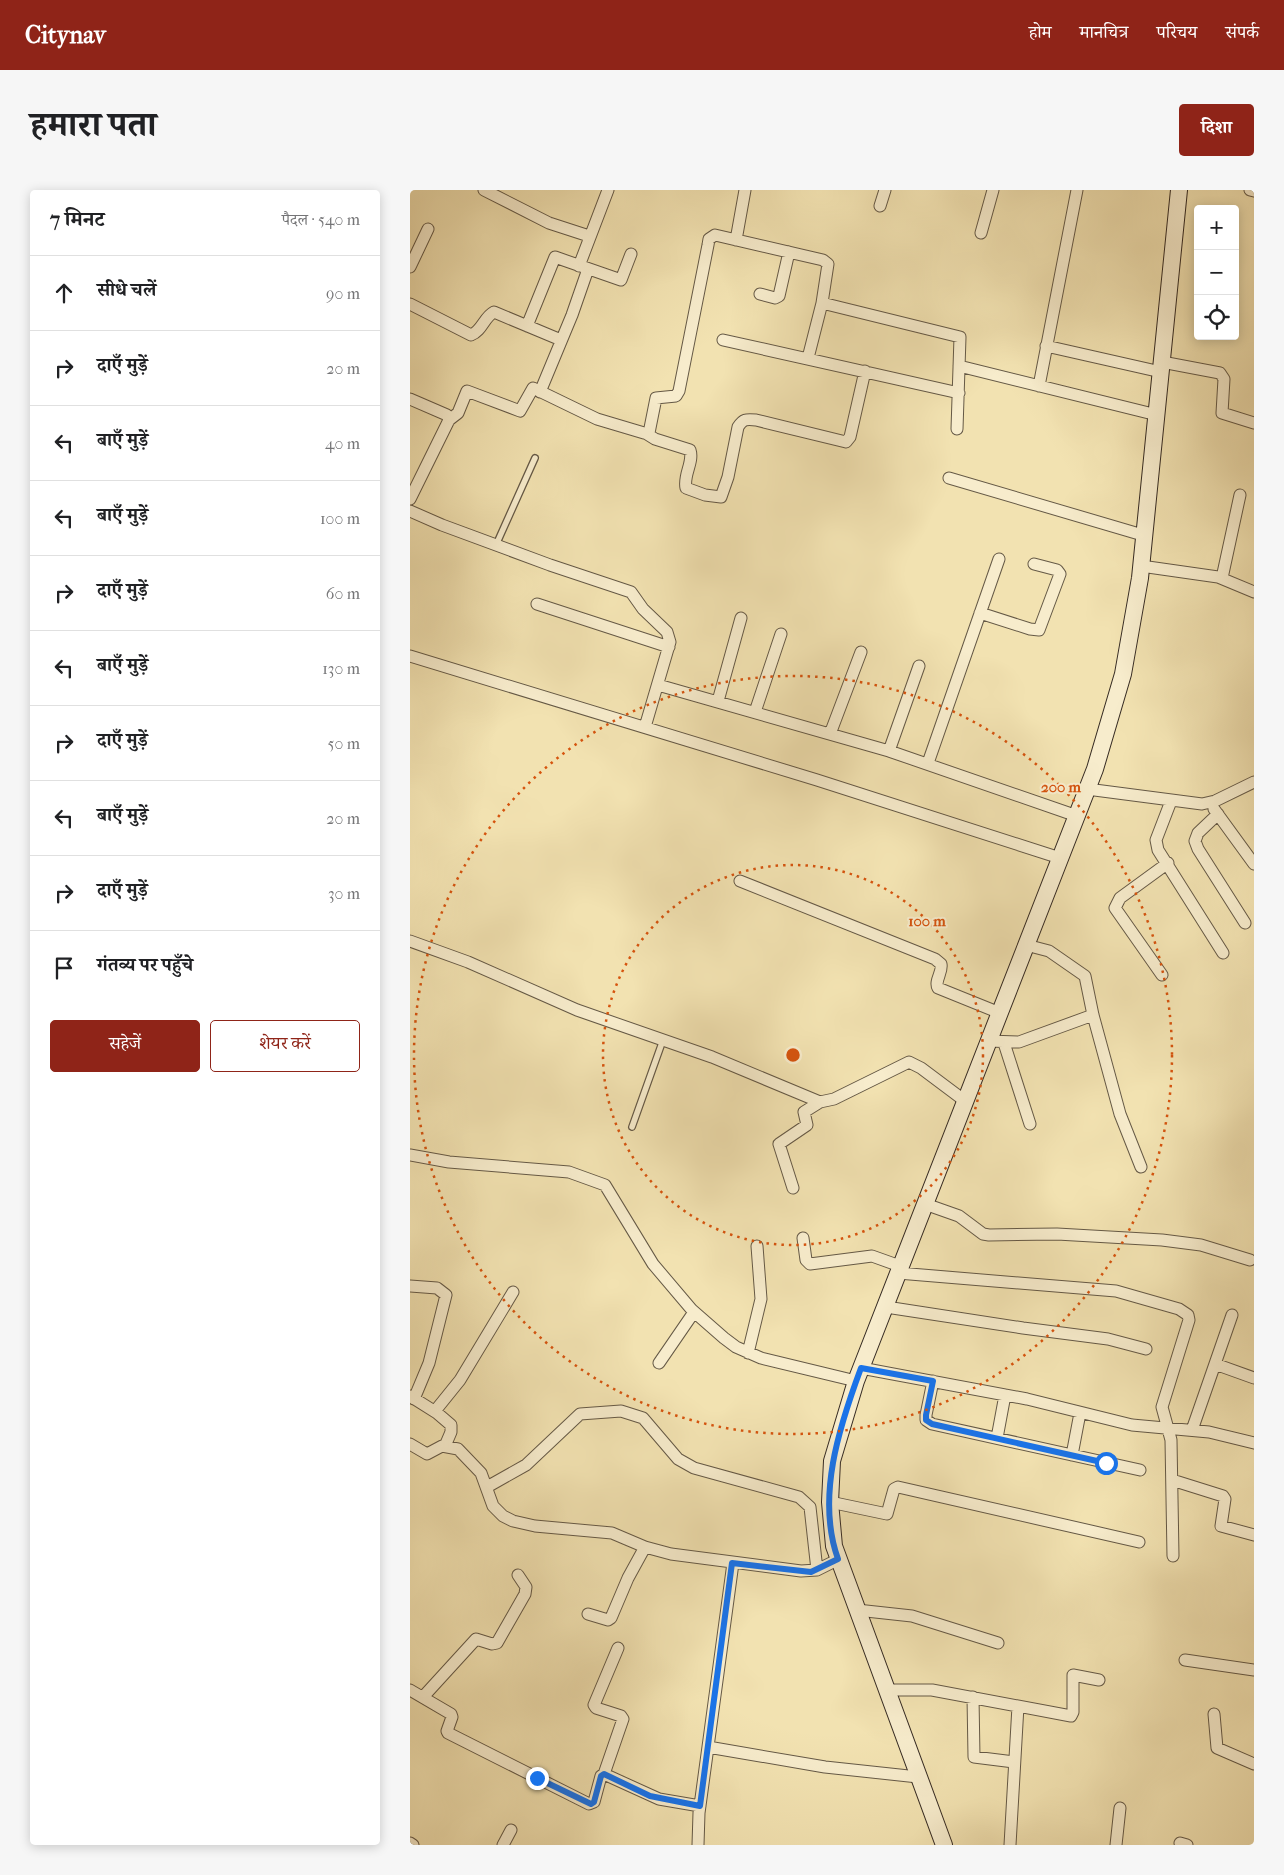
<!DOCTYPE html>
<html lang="hi">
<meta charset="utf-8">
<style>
body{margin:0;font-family:"IM FELL French Canon","Noto Serif Devanagari",serif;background:#f6f6f6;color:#202124}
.controls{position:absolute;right:15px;top:15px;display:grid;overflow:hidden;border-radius:5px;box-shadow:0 2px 12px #0003}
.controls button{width:45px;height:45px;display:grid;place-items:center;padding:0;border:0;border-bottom:1px solid #e0e0e0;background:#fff;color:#202124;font:25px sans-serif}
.stop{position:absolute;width:15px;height:15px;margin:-11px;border:4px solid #1a73e8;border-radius:50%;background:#fff}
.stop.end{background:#1a73e8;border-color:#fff;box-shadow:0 1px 5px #0008}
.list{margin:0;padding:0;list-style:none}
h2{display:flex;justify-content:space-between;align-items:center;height:65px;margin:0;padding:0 20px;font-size:21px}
h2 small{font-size:16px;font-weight:400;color:#757577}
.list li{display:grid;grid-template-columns:32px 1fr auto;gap:15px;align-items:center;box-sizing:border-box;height:75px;padding:0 20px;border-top:1px solid #e0e0e0}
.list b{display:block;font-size:19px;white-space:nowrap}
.list em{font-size:16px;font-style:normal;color:#757577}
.actions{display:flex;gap:10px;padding:15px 20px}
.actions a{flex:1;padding:11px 0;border:1px solid #8f2418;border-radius:5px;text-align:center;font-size:18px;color:#8f2418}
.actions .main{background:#8f2418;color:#fff}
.icon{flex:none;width:28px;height:28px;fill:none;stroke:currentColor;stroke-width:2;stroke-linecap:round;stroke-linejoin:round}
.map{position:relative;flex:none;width:844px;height:1655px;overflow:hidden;border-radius:5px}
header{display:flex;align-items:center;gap:30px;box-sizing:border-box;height:70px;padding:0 25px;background:#8f2418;color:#fff}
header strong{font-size:24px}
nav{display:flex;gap:28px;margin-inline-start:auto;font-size:18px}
.intro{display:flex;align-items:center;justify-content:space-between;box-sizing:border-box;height:120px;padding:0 30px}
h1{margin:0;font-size:35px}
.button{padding:12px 22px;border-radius:5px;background:#8f2418;color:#fff;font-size:18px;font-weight:700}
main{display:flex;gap:30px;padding:0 30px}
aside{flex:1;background:#fff;border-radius:5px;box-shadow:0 2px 12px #0003}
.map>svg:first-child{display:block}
</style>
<header>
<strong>Citynav</strong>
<nav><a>होम</a><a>मानचित्र</a><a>परिचय</a><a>संपर्क</a></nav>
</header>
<div class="intro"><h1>हमारा पता</h1><a class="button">दिशा</a></div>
<main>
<aside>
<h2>7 मिनट<small>पैदल · 540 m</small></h2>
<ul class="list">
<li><svg class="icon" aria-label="ahead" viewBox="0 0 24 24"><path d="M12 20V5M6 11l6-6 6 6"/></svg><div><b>सीधे चलें</b></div><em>90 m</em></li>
<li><svg class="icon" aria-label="right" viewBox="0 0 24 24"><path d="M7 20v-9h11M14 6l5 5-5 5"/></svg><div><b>दाएँ मुड़ें</b></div><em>20 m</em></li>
<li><svg class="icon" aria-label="left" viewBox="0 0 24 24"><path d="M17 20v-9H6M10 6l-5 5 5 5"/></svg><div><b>बाएँ मुड़ें</b></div><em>40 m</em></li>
<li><svg class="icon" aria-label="left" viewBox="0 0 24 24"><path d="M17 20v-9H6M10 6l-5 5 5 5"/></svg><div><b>बाएँ मुड़ें</b></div><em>100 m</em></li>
<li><svg class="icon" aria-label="right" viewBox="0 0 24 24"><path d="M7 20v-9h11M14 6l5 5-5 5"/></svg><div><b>दाएँ मुड़ें</b></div><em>60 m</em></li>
<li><svg class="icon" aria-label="left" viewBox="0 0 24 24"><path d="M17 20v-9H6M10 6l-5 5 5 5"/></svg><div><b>बाएँ मुड़ें</b></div><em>130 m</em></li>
<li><svg class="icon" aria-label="right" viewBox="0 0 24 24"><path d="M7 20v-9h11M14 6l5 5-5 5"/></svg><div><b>दाएँ मुड़ें</b></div><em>50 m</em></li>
<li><svg class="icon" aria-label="left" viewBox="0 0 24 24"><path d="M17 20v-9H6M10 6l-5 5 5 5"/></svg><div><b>बाएँ मुड़ें</b></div><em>20 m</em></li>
<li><svg class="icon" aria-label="right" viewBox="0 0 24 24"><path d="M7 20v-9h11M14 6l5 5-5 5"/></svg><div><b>दाएँ मुड़ें</b></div><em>30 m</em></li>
<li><svg class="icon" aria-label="arrive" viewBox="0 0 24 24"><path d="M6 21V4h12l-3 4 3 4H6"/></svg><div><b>गंतव्य पर पहुँचे</b></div></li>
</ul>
<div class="actions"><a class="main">सहेजें</a><a>शेयर करें</a></div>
</aside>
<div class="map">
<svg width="844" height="1655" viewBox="0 0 844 1655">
<rect width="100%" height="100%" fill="#f2e2b1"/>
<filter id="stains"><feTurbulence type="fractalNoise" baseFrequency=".004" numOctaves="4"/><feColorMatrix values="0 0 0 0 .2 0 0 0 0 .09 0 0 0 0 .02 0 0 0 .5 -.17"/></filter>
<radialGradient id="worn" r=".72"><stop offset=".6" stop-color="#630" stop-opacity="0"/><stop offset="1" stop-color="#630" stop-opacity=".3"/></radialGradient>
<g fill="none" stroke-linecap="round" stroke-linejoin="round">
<defs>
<path id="lane" d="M86,355L125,268
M222,937L253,850"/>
<path id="street" d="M74,0L139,33L179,46
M840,0L844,1
M470,16L475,0
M571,43L583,0
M326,50L335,0
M169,76L198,0
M0,77L18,39
M350,104L365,108L369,106L379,62
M412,113L550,147L547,239
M0,114L61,145C72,141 74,127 84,122L151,150
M117,136L145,67L211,90L221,64
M313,150L549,203
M636,156L751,182
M752,172L810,183L814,189L812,223L844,233
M549,176L747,225
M629,196L667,0
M130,202L162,125L178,79
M0,209L37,225L39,230L0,309
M39,230L48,223L57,201L110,221L123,198L187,229L234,243H239L246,208L266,206L269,201L298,55L299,49L305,45L413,70L418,74L412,113L398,168
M237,244L245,249L280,260C284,272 273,285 276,298L295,305L311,307L318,287L328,237C333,229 336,229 346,230L436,252L440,247L455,181
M539,288L736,346
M0,321L32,335L140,375L221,402L233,419L257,442L260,452L235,537
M731,376L808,387L844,402
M812,388L830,305
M127,414L259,457
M570,423L620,439L629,440L650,384L647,380L624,374
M0,466L407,590L650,668
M248,495L479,561L667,626
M308,511L331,428
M345,522L371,444
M420,544L451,462
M479,561L509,476
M518,573L589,369
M677,599L792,614L805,611L844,592
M761,611L746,650L748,660L813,763
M804,619L844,674
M808,624L788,643L785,651L788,659L835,733
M330,691L525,769L531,774C533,782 524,791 528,798L590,823
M0,751L58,772L167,820L302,867L410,912L424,909L499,872L511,878L555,911
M616,755L639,761L675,786L683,825L710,924L731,977
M752,785L705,718L710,708L758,673
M578,851L609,852L683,825
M594,853L620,934
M0,965L39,972L159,982L195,995L243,1074L282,1120L314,1148L326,1157L351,1168L446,1191
M383,998L369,954L397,935L394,922L410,912
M515,1014L549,1026L573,1044L579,1045L647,1044L752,1050L791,1055L840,1070
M393,1048L396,1070L400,1074L462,1066L490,1076
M488,1083L706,1101L769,1119L778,1125L779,1130L752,1217L761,1250L763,1366
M0,1096L27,1098L36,1105L19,1173L4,1209
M476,1117L613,1138L698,1149L736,1159
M338,1163L351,1109L347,1056
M249,1173L284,1122
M805,1174L844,1188
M451,1178L617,1209L722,1235L799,1242L844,1253
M523,1191L516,1225V1230L522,1234L730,1280
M0,1206L27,1223L41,1235V1242L35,1256
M25,1221L50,1190L103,1102
M782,1240L822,1125
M587,1248L595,1205
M0,1254L17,1264L32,1256L48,1259L71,1283L83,1316L93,1326L103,1331L125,1336L202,1343L235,1357L261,1364L391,1381L407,1380L429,1369
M662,1265L670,1223
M762,1290L813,1306L815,1309L811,1336L844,1345
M77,1297L116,1275L170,1224L211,1221L233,1228L268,1269L284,1278L389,1307L400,1317L407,1380
M420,1312L477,1324L484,1299L488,1297L729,1352
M447,1420L502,1426L588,1453
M178,1424L198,1430L201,1428L218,1388L235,1357
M775,1470L844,1480
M0,1500L41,1524L42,1527L37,1541L38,1543L179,1614L184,1612L191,1586L194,1584L249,1609L290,1616
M476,1500H522L661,1526L663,1522V1485L689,1490
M13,1507L66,1449L82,1454L87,1453L115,1404L116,1397L108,1385
M563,1507L564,1567L604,1572
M804,1524L807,1558L844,1574
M298,1557L415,1577L508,1587
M194,1584L213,1529L211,1526L186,1518L184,1515L208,1458
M0,1653L3,1655
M770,1653L777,1655
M93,1655L101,1640
M288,1655L289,1623L323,1373
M600,1655L608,1516
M706,1655L710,1618"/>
<path id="secondary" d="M534,1655L424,1356L420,1312L422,1271L446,1191L685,579L713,484L730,388L769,0"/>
</defs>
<!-- lane casing -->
<use href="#lane" stroke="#655946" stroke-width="8"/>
<!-- street casing -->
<use href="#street" stroke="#655946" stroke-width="13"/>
<!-- secondary casing -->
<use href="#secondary" stroke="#362b23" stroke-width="18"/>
<!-- lane -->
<use href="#lane" stroke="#f7eccc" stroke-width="5.5"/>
<!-- street -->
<use href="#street" stroke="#f7eccc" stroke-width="11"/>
<!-- secondary -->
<use href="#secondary" stroke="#f7eccc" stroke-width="16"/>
</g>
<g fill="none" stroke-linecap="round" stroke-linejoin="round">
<!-- route -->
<path stroke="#1a73e8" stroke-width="6" d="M127,1588L181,1614L184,1612L191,1586L194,1584L240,1606L290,1616L322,1373L401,1382L428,1369C406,1308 429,1237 451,1178L523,1191L516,1225V1230L522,1234L696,1273"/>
</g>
<!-- distance rings -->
<g fill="none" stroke="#d6540e" stroke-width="2.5" stroke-dasharray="2.5 5">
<circle cx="383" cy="865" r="190"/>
<circle cx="383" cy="865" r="379"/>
</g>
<circle cx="383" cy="865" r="8" fill="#d6540e" stroke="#f7eccc" stroke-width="2.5"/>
<g font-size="15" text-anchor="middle" font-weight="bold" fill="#d6540e" stroke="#f7eccc" stroke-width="4" stroke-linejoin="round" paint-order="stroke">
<text x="651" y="602">200 m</text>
<text x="517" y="736">100 m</text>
</g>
<rect width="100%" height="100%" filter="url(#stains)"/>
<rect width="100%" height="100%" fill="url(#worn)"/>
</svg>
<div class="controls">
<button>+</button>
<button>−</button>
<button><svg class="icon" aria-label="locate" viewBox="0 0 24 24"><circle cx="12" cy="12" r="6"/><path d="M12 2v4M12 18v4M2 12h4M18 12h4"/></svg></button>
</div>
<div class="stop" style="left:696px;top:1273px"></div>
<div class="stop end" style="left:127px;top:1588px"></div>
</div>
</main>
